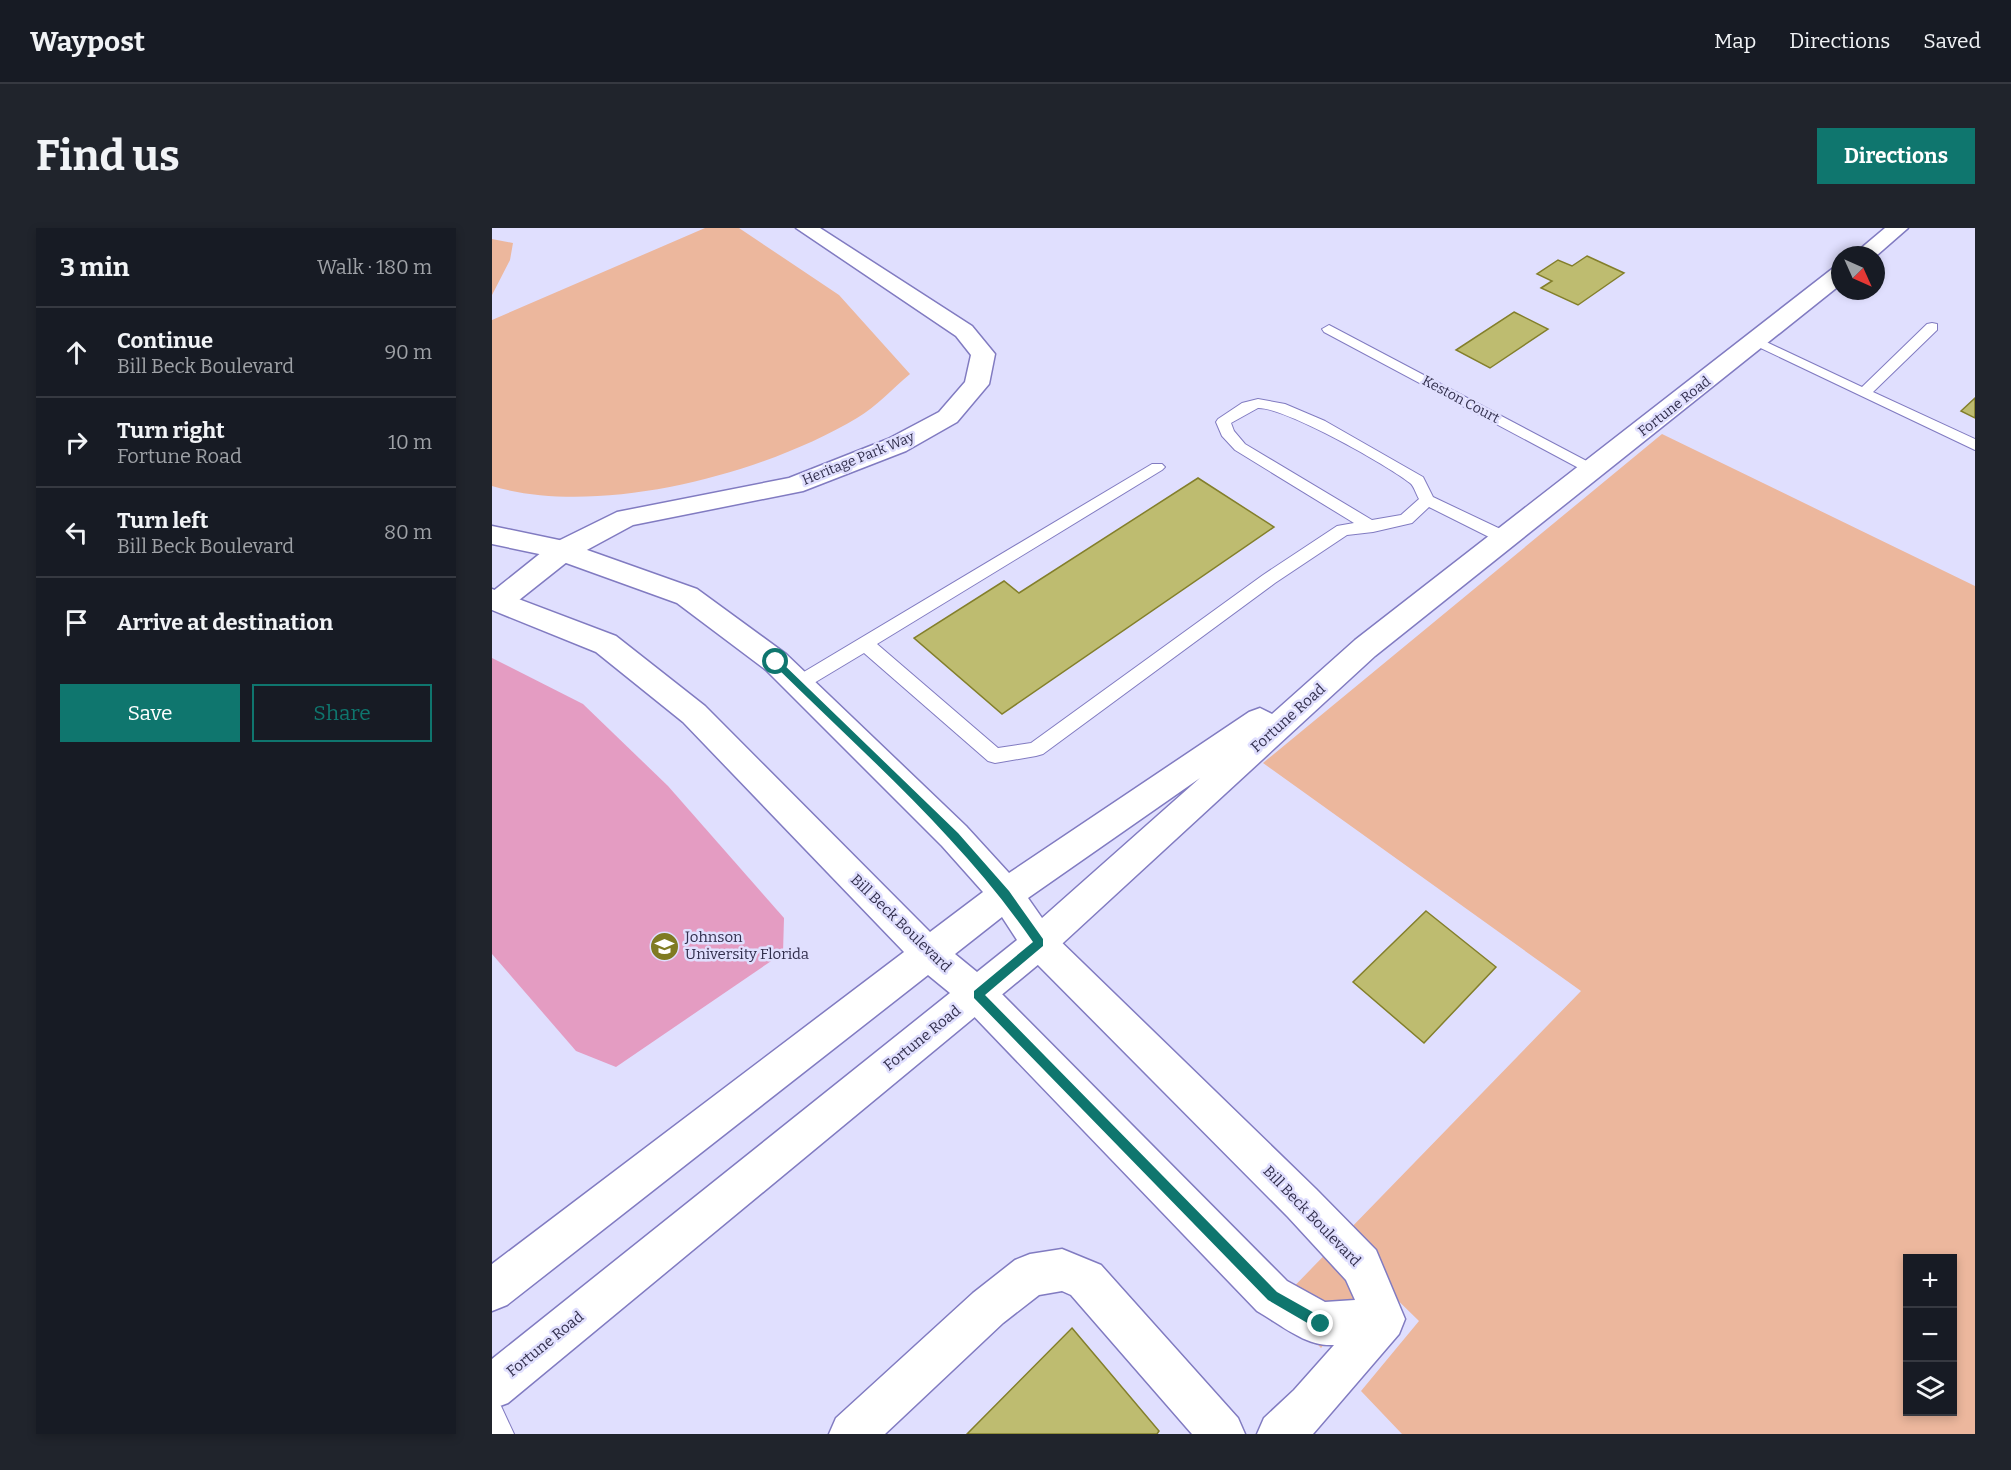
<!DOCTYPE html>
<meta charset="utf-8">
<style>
body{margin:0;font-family:Bitter,serif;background:#20242c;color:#f1f3f6}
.controls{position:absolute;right:18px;bottom:18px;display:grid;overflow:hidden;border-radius:0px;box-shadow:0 3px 9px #0003}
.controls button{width:54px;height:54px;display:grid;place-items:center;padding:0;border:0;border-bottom:2px solid #363941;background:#171b24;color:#f1f3f6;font:30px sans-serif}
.compass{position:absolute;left:1339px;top:18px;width:54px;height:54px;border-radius:50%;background:#171b24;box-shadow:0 3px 9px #0003;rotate:135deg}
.stop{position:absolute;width:18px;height:18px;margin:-14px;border:4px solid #0f766e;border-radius:50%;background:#fff}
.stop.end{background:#0f766e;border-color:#fff;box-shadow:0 2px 6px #0008}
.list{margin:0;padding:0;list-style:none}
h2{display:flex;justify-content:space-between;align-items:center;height:78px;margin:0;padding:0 24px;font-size:26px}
h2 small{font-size:20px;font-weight:400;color:#9ea1a6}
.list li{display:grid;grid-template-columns:39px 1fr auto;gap:18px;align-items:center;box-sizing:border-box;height:90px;padding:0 24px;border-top:2px solid #363941}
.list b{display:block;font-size:22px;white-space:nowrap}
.list p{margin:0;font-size:20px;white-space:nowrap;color:#9ea1a6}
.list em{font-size:20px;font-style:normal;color:#9ea1a6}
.actions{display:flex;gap:12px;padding:18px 24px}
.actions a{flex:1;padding:14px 0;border:2px solid #0f766e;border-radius:0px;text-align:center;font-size:21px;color:#0f766e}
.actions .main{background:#0f766e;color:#fff}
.icon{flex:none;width:33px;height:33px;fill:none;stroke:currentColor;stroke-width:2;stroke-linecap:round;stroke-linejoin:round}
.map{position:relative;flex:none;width:1483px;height:1206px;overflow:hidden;border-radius:0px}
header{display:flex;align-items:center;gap:36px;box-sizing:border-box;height:84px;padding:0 30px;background:#171b24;border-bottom:2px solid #363941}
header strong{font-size:28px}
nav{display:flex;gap:33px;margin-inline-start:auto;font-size:21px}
.intro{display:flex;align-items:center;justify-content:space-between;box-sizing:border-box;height:144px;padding:0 36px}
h1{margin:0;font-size:42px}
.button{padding:15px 27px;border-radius:0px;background:#0f766e;color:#fff;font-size:21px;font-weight:700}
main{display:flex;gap:36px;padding:0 36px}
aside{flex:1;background:#171b24;border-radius:0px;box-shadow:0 3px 9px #0003}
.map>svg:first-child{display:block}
</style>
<header>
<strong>Waypost</strong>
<nav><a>Map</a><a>Directions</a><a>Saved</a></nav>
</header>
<div class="intro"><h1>Find us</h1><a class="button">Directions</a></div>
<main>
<aside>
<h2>3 min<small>Walk · 180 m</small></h2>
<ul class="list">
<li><svg class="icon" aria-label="ahead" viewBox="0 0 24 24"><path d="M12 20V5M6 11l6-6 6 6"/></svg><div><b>Continue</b><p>Bill Beck Boulevard</p></div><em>90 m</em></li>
<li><svg class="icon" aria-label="right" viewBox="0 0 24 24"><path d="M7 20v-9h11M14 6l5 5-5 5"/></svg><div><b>Turn right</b><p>Fortune Road</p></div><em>10 m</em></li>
<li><svg class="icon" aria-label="left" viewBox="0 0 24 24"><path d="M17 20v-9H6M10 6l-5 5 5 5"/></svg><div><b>Turn left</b><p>Bill Beck Boulevard</p></div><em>80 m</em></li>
<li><svg class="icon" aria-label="arrive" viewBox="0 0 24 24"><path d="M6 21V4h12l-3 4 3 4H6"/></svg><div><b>Arrive at destination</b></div></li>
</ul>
<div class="actions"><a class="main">Save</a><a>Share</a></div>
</aside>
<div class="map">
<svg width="1483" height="1206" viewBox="0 0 1483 1206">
<rect width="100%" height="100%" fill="#e0dffe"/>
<!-- green -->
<path fill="#ecb79d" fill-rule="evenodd" d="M213,0H247L347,67L418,146C401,160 384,179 365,190C272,246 106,290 0,258V92Z
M0,11L21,15L18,32L0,67Z
M1170,206L1483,358V1206H910L869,1163L927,1093L887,1054L829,1120L786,1075L1089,763L771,535ZM1416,1030H1460V1184H1416Z"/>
<!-- water -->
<path fill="#e49cc2" d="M0,430L91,476L176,558L292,690L291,725L124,839L84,823L0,726Z"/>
<!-- building -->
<path fill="#bebc70" stroke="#837f2b" stroke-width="1.5" d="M1095,28L1132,45L1086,77L1049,60L1060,53L1045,46L1066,32L1080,38Z
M1022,84L1056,101L998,140L964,122Z
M1483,170V190L1469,183Z
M706,250L782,299L510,486L422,410L512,353L527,365Z
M934,683L1004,739L932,815L861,754Z
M580,1100L667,1203L665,1206H475Z"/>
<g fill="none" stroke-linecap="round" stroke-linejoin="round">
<defs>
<path id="lane" d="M1440,95L1445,96V102L1381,164L1483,211V222L1256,114L1258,111H1268L1370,159L1435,96Z
M837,97L1106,239L1109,242L1106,245H1096L832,104L830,101Z
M766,171L793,176L833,193L931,249L941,269L1019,306L1021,310L1013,315L1007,314L937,279L920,295L881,304L855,307L783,355L551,526L544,528L503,535L496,533L372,425L312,461H300L297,456L300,451L660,236H670L673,239L670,242L385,416L506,520L539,515L771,347L845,298L862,295L743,222L730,208L724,194L726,191L750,175ZM766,180C792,179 896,237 918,255C922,258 924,266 927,271L909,287L880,292L753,216L742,203L739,195Z
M0,1174L9,1178L22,1206H0Z"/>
<path id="street" d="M304,0H328L480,98L503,126L497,156L465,194L414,223L311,263L141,297L80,330L17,380L7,383L0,381V364L60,316L125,284L297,250L396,211L447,184L473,154L479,127L464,108Z
M547,699L559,704L824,961L884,1022L913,1091L907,1106L821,1206H765L772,1190L802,1162L842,1117C814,1119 788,1096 765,1083L472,778L467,766L472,754L485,749L498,754L795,1053L833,1074L863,1072L854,1052L796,989L535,726L529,715L535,704Z
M570,1021L609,1037L746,1190L753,1206H700L579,1067L570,1063L547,1067L511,1095L393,1206H337L344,1190L481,1065L523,1032L538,1026Z"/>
<path id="secondary" d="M1393,0H1416L1384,28L1361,27Z
M1348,40V57L883,428L559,726L16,1175L0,1181V1131L458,765L436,747L15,1077L0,1083V1036L412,724L191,494L104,424L0,382V361L124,408L213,478L438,704L491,664L450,618L274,442L185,375L52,327L0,316V298L67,312L205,361L294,426L474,598L517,645L757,484L768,480L780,486L863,412L1340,41ZM708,550L550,690L536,670ZM510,689L525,712L485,744L463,726Z"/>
</defs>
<!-- lane casing -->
<use href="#lane" stroke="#817bc1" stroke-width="2"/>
<!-- street casing -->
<use href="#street" stroke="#817bc1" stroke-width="3"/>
<!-- secondary casing -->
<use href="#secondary" stroke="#817bc1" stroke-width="3"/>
<!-- lane -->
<use href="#lane" fill="#fff" fill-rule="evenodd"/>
<!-- street -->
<use href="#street" fill="#fff" fill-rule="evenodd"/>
<!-- secondary -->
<use href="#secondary" fill="#fff" fill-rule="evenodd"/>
</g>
<!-- route -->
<path fill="#0f766e" d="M281,432H287L466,605L517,663L551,711V718L493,767L785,1064L833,1091V1100H824L776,1072L482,770V763L541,714C469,609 371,525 281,436Z"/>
<!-- icons -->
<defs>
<symbol id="university-disc" viewBox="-11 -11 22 22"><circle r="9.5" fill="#7f7b22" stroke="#e0dffe"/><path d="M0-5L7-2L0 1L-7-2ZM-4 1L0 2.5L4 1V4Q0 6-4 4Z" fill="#fff"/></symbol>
</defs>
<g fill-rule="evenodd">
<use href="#university-disc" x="156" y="702" width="33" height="33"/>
</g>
<g text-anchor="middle" stroke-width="5" stroke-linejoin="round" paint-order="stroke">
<!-- far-street labels -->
<g font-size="14" fill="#322f4d" stroke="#e0dffe">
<text transform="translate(969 171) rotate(28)" y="5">Keston Court</text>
<text transform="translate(1182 178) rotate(-38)" y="5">Fortune Road</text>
<text transform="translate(366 230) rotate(-22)" y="5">Heritage Park Way</text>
</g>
<!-- street labels -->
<g font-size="15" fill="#322f4d" stroke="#e0dffe">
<text transform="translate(796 490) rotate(-42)" y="5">Fortune Road</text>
<text transform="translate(409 695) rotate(44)" y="5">Bill Beck Boulevard</text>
<text transform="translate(430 810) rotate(-39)" y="5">Fortune Road</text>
<text transform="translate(820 988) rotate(46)" y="5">Bill Beck Boulevard</text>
<text transform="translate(53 1116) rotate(-39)" y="5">Fortune Road</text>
</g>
<!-- poi labels -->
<g font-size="15" fill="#322f4d" stroke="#e0dffe" text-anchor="start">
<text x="193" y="714">Johnson<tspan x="193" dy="17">University Florida</tspan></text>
</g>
</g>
</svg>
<div class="controls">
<button>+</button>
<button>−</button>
<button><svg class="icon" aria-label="layers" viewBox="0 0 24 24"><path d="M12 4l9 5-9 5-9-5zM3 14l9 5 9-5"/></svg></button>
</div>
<svg class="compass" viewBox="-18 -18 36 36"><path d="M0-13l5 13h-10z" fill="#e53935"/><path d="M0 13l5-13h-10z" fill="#9ea1a6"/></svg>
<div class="stop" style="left:284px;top:434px"></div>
<div class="stop end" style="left:829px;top:1096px"></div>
</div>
</main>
